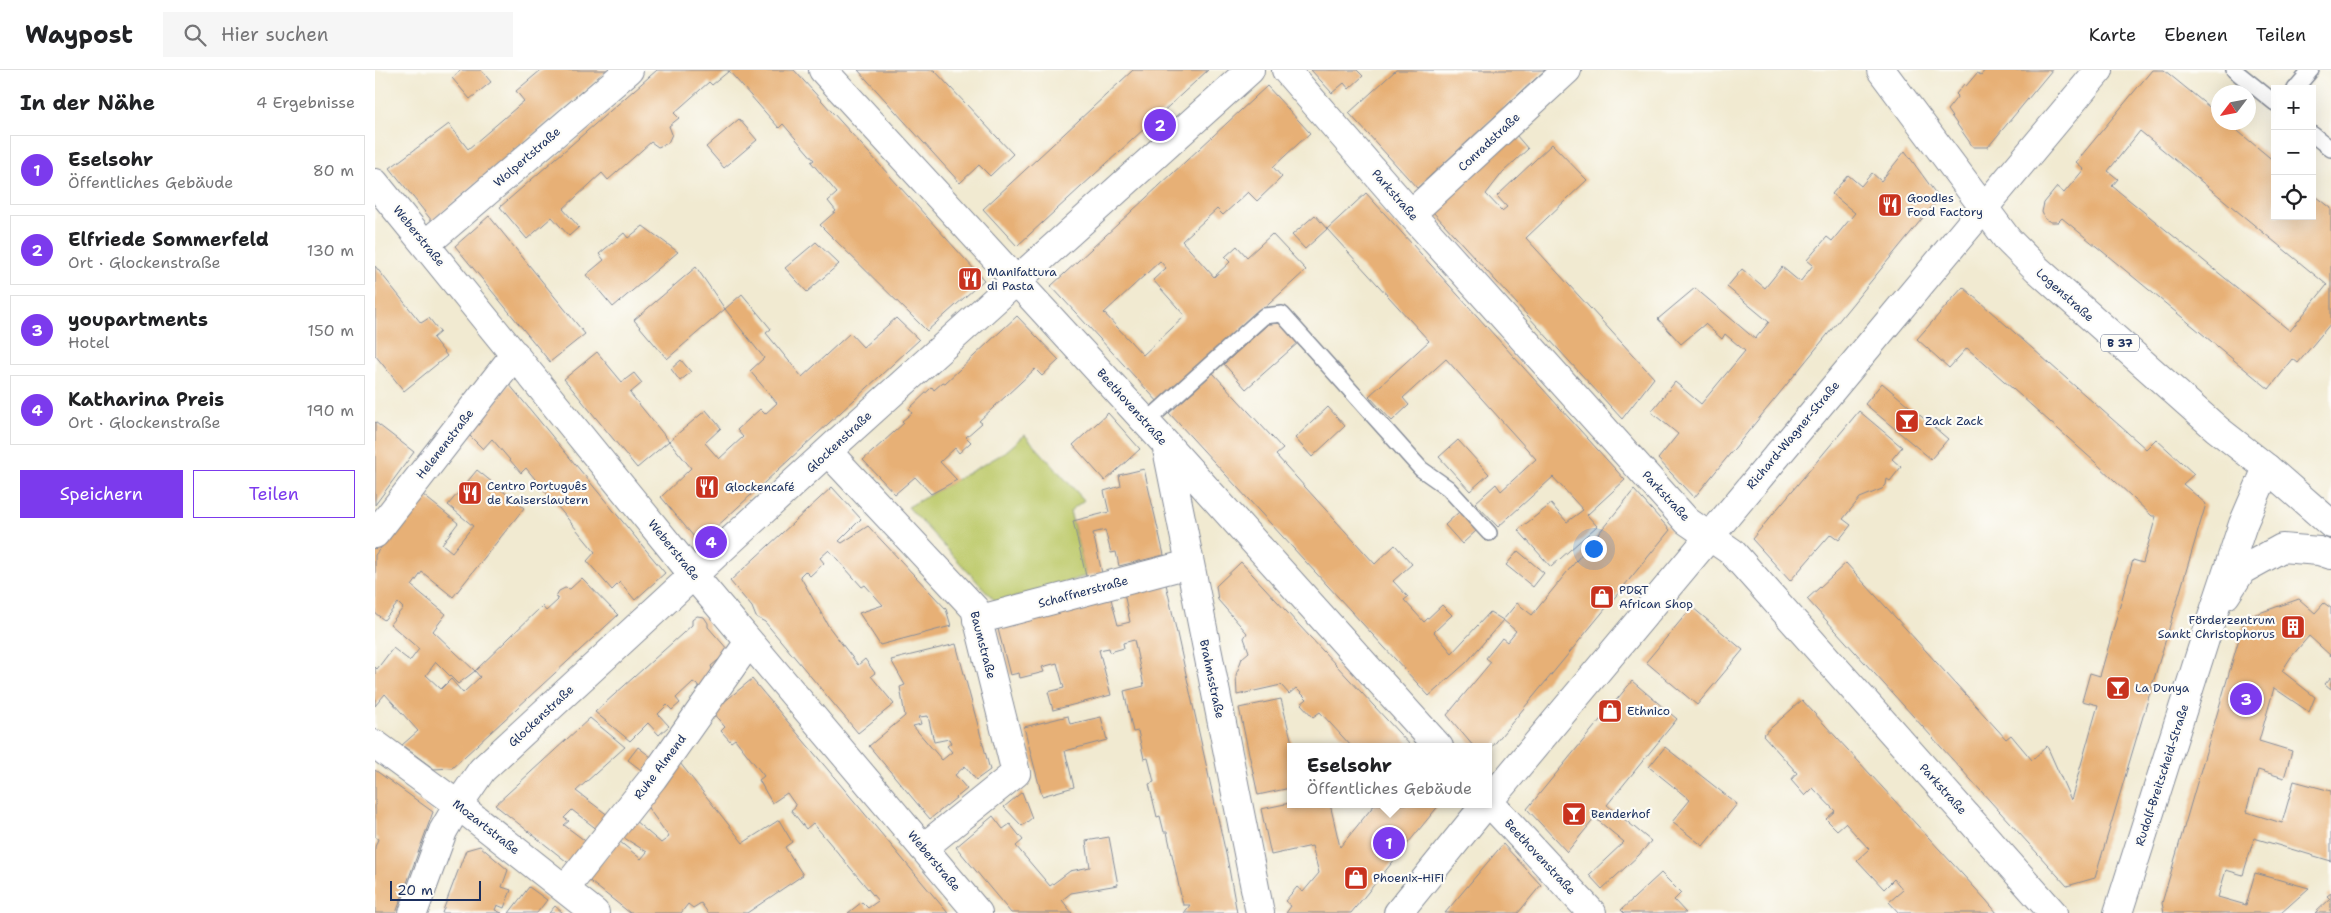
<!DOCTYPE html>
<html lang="de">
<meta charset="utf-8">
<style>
body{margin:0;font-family:"Shantell Sans",sans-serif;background:#f6f6f6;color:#202124}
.controls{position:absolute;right:15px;top:15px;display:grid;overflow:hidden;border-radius:0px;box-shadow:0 5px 20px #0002}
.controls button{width:45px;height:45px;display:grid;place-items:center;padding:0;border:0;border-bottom:1px solid #e0e0e0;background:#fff;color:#202124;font:25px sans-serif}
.compass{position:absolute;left:1836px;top:15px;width:45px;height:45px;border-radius:50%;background:#fff;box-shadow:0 5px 20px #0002;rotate:238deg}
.scale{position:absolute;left:15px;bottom:12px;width:91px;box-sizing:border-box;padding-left:5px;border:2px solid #1b2f5e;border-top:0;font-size:14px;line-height:18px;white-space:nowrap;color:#1b2f5e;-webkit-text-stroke:4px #fdfcf7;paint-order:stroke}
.you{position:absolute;left:1218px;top:478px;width:18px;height:18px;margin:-12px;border:4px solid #fff;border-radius:50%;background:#1a73e8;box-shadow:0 0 0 8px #1a73e833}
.badge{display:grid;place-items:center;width:32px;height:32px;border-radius:50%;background:#7c3aed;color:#fff;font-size:16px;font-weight:700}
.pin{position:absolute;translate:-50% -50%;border:2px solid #fff;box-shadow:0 1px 5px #0006}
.popup{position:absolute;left:912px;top:673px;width:205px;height:65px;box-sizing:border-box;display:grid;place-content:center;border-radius:0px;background:#fff;filter:drop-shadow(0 1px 4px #0005);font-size:16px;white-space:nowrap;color:#757577}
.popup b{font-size:19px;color:#202124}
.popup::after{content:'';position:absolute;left:50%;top:100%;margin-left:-10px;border:10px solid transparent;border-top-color:#fff}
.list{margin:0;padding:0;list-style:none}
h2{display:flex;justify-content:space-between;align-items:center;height:65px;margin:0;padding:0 20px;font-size:21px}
h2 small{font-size:16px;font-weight:400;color:#757577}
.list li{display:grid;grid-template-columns:32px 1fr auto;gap:15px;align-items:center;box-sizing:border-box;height:70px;margin:0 10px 10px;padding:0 10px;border:1px solid #e0e0e0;border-radius:0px}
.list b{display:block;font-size:19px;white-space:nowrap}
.list p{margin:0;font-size:16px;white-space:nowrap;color:#757577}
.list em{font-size:16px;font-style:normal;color:#757577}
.actions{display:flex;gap:10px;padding:15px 20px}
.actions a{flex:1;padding:11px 0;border:1px solid #7c3aed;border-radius:0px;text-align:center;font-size:18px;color:#7c3aed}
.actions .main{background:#7c3aed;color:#fff}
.icon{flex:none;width:28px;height:28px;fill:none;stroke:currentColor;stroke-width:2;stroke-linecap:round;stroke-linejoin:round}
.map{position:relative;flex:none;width:1956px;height:843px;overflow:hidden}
header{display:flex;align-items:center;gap:30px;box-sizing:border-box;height:70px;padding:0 25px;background:#fff;border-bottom:1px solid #e0e0e0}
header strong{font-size:24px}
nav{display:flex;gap:28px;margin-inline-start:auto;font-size:18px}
.search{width:350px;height:45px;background:#f6f6f6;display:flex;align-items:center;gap:12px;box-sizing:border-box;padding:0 18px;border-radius:0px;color:#757577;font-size:19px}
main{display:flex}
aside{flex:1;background:#fff}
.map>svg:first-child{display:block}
</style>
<header>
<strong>Waypost</strong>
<div class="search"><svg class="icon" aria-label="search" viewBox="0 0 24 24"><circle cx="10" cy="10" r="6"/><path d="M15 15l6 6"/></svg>Hier suchen</div>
<nav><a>Karte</a><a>Ebenen</a><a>Teilen</a></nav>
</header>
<main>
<aside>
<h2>In der Nähe<small>4 Ergebnisse</small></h2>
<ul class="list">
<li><span class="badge">1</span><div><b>Eselsohr</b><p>Öffentliches Gebäude</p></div><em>80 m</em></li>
<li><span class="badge">2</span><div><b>Elfriede Sommerfeld</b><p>Ort · Glockenstraße</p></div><em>130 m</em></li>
<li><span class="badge">3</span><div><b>youpartments</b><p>Hotel</p></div><em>150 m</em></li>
<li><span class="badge">4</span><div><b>Katharina Preis</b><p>Ort · Glockenstraße</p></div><em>190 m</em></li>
</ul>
<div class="actions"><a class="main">Speichern</a><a>Teilen</a></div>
</aside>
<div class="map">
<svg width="1956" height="843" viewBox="0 0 1956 843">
<rect width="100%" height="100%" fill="#fdfcf7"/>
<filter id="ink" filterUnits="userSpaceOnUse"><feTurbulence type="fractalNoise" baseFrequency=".02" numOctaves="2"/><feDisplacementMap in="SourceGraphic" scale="10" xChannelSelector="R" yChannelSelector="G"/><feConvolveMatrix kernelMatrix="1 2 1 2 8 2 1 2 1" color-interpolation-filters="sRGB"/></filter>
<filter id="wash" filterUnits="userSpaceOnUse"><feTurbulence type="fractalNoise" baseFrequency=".0096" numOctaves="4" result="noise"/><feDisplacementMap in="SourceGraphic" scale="20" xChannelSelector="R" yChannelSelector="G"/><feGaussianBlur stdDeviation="1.12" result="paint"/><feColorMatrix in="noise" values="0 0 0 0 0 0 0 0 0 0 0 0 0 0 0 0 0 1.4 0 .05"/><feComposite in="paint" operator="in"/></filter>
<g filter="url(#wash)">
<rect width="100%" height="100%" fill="#f1ead1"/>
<!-- green -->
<path fill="#beca6c" stroke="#6c7c65" d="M650,365L709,430L695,441L711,506L622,533L533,437L629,383Z"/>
<g id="blocks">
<!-- building -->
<path fill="#e7b076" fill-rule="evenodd" d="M86,0H106L116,12L95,29L77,8Z
M166,0H233L57,151L15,98L74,54L93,79L149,31L141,21Z
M282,0H419L609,210L552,261L445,155L461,141L453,131L462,123L436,92L439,90L408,54L404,58L354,1L337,15L334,12L299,43L304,48L294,56L297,64L293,73L283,77L276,72L233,110L227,103L188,139L204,157L194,166L177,147L152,169L125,137Z
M483,0H559L638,84L615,106L604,95L585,113Z
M758,0H833L642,176L608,139Z
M936,0H982L988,6L974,19L969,13L957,23Z
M1021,0H1170L1042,118L974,43Z
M1610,0H1677L1613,77H1598L1572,40L1583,26L1581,24L1589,14L1591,16L1602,3L1606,5Z
M1777,0H1789L1844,45V52H1852L1900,92V146H1937V123L1956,138V253L1923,293L1918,289L1894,319L1687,148L1683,152H1676L1670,149L1667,142L1669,133L1682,117L1689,123L1709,99L1701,92ZM1765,61L1952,215L1915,261L1737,116L1743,109L1733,101Z
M892,16L935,63L898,97L907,107L882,131L873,122L848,145L842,139L807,171L839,207L855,192L850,187L862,176L872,187L897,164L931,200L785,334L676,216ZM785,191L791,198L778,210L810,246L768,285L729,243Z
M364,49L382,70L349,98L331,77Z
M1141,65L1153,79L1128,102L1111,124L1127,141L1132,137L1122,126L1177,74L1212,110L1151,168L1279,308L1247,349L1058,142Z
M1530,81L1564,128L1319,428L1283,389L1303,364L1276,342L1300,312L1326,334L1370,281L1350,264L1347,269L1330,254L1306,274L1283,249L1320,218L1380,269L1394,252L1352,217L1367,199L1390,218L1407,197L1425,212L1438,195L1432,190L1452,167L1457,171L1480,143L1457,124L1473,105L1486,116L1497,103L1506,111Z
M991,123L1250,410L1212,445L1222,456L1176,497L1143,460L1176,434L1192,452L1208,440L1178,407L1123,457L1100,433L1121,414L1126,421L1161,389L1071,289L1028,328L1034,335L1017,351L994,326L1054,271L952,159Z
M940,145L952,159L930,179L917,165Z
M114,146L210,264L175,292L80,176Z
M268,156L303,182L238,237L211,205L229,190L224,184L249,163L253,168Z
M441,172L464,194L432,222L410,198Z
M0,196L46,253L54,248L65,262L58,268L72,286L29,321L0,285Z
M321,197L350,239L292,289L259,250Z
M1588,217L1771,379L1781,369L1819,404L1808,414L1831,434L1720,808L1692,816L1432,529L1471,493L1631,669L1636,665L1657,690L1672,676L1696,730L1723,635L1707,631L1715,603L1725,606L1758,490L1768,493L1781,446H1777L1720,392L1592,278L1574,298L1542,269Z
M367,224L396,259L391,263L427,307L475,263L488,277L521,248L544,270L324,473L286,427L316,398L294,371L331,340L346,358L330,373L344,389L368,367L362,360L385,339L390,344L402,333L375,301L389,288L350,239Z
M642,246L684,290L667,306L660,299L604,351L607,353L591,367L596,372L584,383L580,378L565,392L582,410L556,424L540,407L520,424L488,390L529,353L527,351L537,343L534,339L557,317L559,320L568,312L570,313Z
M907,253L924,272L871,319L849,294L893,254Z
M222,282L247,312L259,303L267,313L255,323L294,371L262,398L189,309Z
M306,290L316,302L305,311L296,299Z
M838,303L908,379L901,385L1000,494L1020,475L1037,494L1018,511L1033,527L1029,530L1049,552L1067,535L1077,545L1059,562L1077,583L1115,542L1128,550L1092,592L1054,626L794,343Z
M1507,313L1573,369L1556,389L1490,334Z
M134,314L290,503L260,530L245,512L237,520L212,491L220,482L151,398L146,403L117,369L108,379L94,365Z
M953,337L970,356L937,387L920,368Z
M1484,341L1527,377L1517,389L1526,397L1515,411L1512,409L1511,415L1507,419L1485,428L1468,449L1476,455L1464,470L1456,464L1415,511L1377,469Z
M733,343L765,379L730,411L698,375Z
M0,352L39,382L0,435Z
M1083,370L1114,404L1095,421L1064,387Z
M769,399L789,485L744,496L741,482L736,483L730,460L718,463L727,503L711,506L698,451L734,442L729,421L746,416L744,405Z
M102,400L149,438L78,527L47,502L37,516L71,544L58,561L100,601L83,614L61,592L51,605L66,619L76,609L88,623L105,607L100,601L167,536L171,541L183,530L181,526L184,521L190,518L195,519L207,508L243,545L77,698L59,699L27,675L43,661L10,624L0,636V597L2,599L18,578L35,591L44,579L15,554L28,538L23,533L9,550L0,543V485L48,425L83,453L67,474L77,482L98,456L73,435Z
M457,417L486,449L464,471L467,473L493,456L571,539L576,556L505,575L484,543L508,535L490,515L487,517L454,480L445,488L449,493L435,506L430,501L425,506L454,557L483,595L490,589L500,603L496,606L519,634L483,663L390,552L381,547L377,537L355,511Z
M1259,420L1295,460L1117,677H1099L1072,645L1116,592L1111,588L1127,568L1132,572L1141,561L1128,550L1142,533L1157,545Z
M1085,441L1102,460L1087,474L1070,455Z
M1143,481L1169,503L1158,517L1131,495Z
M866,492L923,554L1037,677H977L945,642L938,647L926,634L932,629L921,618L914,624L906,615L862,625L861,605L867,588L874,582L869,568L872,563L843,530L841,516Z
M791,514L853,793L862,843H809L815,835H808L792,762H789L785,746L782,747L774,714L779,712L773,688L769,689L763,661L758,662L749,621L769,616L759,570L748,573L749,578L735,582L734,578L724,580L736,625L678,640L673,622L689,618L682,593L667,597L669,602L645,608L644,603L635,605L623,559L736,529L743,555L755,552L749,523Z
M1924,529L1940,543L1949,533L1956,538V586L1934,566L1916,587L1907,601L1940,627L1934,642L1899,618L1884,671L1917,681L1909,708L1883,700L1871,742L1907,753L1919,711L1956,721V791L1879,768L1868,805L1851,800L1843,827L1871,835L1880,803L1934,818L1906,843H1789L1787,833L1870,548Z
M1317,537L1368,580L1322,635L1271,592Z
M322,546L329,547L333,553V557L354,581L336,596L339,605L335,613L325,617L318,612L301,628L305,633L297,640L292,635L283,644L294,656L284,665L273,653L255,671L220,642L317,555V550Z
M581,574L615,700L601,710L590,696L580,705L592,719L555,749L494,676L530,646L525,617L530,615L516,590ZM553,646L559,672L574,669L576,673L572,676L577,682L567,690L538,656L546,654L544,647Z
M1956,607V619L1950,614Z
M377,609L551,817L573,843H473L487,832L493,838L503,831L438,753L431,759L416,740L421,736L412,723L397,733L384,710L389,706L360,669L356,672L346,661L350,657L337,642Z
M1257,611L1302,649L1232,735L1276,771L1264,785L1227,819L1214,805L1249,772L1220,748L1192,782L1152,739Z
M906,629L918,677H915V718L883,725L864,638Z
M1427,630L1611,830L1622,843H1524L1514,832L1528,820L1519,809L1509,819L1482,790L1494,779L1470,753L1462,760L1451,749L1460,741L1438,718L1430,726L1416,710L1422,703L1388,665Z
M693,646L695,654L726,647L732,670L690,681L699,717L667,726L649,657Z
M215,648L250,677L201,721L234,746L223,760L197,740L189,748L194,751L189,755L213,773L196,795L120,735Z
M263,677L280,690L270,703L253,690Z
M1290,677L1362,734L1328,776L1297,752L1315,730L1274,697Z
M305,693L368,773L404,750L417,772L410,777L428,805L372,843H333L326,833L318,838L313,834L306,843H255L212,809L244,771L266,789L272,782L246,766L259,750L286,773L294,767L271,735Z
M0,700L58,742L21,843H0V777L3,769L0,767Z
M647,722L657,748L647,756L629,737Z
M915,733L955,734L965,777L1000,734H1065L976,843H911L916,836L910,831L922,817L928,822L944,803L937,776L896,785L886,739Z
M618,746L628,759L635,754L648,770L641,776L675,816L695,801L715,797L711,771L734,767L743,815L696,823L687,830L697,843H636L581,777Z
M1128,774L1166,815L1143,843H1070Z
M105,776L133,800L127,817L136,820L129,838L122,835L120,840L127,843H67L91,780Z
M1286,803L1306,823L1299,830L1311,843H1249L1246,840Z
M154,817L172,830L162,843H134Z
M1956,823V843H1940L1955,829L1952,826Z
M180,836L188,843H174Z"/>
</g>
</g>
<g filter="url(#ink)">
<use href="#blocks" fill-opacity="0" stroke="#868c98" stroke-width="1"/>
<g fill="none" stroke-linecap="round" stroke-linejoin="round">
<defs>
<path id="lane" d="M1859,0L1900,33
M1920,19L1936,0
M1937,64L1956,79
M771,352L889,246L907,244L1046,399L1073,418L1114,463"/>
<path id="street" d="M448,0L791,374L1064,677
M911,0L1036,144L1312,451L1357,482L1678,843
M0,113L319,506L603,843
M1036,144L1192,0
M51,174L254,0
M791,374L885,843
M453,382L600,539L641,703L548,778
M0,464L140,284
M602,550L814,494
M0,674L83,735L220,843
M1113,731L1217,843
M1113,732L1724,0
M190,819L278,708L374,572
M38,843L68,761L83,735L107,700L466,369L875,0
M1023,843L1111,734"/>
<path id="secondary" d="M1851,525L1867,500L1907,478L1944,481L1956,485
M1743,843L1837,547L1868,454L1892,398"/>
<path id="primary" d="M1506,0L1633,170L1662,199L1842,359L1892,398L1956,454"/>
</defs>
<!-- lane casing -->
<use href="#lane" stroke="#868c98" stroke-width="18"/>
<!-- street casing -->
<use href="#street" stroke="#868c98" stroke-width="30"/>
<!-- secondary casing -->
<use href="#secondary" stroke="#868c98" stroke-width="30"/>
<!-- primary casing -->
<use href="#primary" stroke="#868c98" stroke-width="30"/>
<!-- lane -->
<use href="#lane" stroke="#fff" stroke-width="15"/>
<!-- street -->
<use href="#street" stroke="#fff" stroke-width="28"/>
<!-- secondary -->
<use href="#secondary" stroke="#fff" stroke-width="28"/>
<!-- primary -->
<use href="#primary" stroke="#fff" stroke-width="28"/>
</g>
</g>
<!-- icons -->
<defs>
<symbol id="restaurant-square" viewBox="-11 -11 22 22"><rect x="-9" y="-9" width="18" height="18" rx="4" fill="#c8321e" stroke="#fdfcf7"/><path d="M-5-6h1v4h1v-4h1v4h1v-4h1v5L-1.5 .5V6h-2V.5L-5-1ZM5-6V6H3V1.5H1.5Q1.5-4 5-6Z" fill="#fff"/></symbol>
<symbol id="bar-square" viewBox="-11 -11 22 22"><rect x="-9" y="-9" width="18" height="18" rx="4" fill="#c8321e" stroke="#fdfcf7"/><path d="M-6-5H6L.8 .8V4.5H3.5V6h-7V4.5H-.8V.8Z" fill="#fff"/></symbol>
<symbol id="shop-square" viewBox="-11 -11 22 22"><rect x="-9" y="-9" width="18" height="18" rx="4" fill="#c8321e" stroke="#fdfcf7"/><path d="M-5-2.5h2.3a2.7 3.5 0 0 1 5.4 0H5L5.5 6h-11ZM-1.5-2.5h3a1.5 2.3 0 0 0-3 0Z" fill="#fff"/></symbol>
<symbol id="building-square" viewBox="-11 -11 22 22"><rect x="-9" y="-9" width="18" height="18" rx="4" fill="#c8321e" stroke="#fdfcf7"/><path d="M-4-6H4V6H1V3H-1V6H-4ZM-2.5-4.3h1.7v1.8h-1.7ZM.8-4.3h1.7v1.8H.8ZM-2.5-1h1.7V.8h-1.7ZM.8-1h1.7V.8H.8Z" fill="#fff"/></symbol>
</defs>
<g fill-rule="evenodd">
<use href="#restaurant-square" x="1501" y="121" width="28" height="28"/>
<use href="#restaurant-square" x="581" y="195" width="28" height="28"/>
<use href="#bar-square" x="1518" y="337" width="28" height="28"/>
<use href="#restaurant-square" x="318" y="403" width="28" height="28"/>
<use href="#restaurant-square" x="81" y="409" width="28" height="28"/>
<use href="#shop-square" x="1213" y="513" width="28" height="28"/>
<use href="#building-square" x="1904" y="543" width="28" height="28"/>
<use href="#bar-square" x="1729" y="604" width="28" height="28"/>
<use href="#shop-square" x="1221" y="627" width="28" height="28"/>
<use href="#bar-square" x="1185" y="730" width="28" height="28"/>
<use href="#shop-square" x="967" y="794" width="28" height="28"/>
</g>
<g text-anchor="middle" stroke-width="4.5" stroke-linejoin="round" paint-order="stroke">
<!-- shield labels -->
<rect fill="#fdfcf7" stroke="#5f6c8c" stroke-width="1" x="1726" y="264.5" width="38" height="17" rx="4"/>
<g font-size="11" font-weight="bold" fill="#1b2f5e">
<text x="1745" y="277">B 37</text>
</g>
<!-- street labels -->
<g font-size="12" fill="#1b2f5e" stroke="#fdfcf7">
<text transform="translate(1114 72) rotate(-43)" y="4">Conradstraße</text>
<text transform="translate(152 87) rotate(-41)" y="4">Wolpertstraße</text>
<text transform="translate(1020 125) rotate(49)" y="4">Parkstraße</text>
<text transform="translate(44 166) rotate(51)" y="4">Weberstraße</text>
<text transform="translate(1690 225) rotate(42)" y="4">Logenstraße</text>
<text transform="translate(757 337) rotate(48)" y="4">Beethovenstraße</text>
<text transform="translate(1418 365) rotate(-50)" y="4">Richard-Wagner-Straße</text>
<text transform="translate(464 372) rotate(-43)" y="4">Glockenstraße</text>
<text transform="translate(70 374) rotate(-52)" y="4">Helenenstraße</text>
<text transform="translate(1291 426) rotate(47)" y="4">Parkstraße</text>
<text transform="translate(299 480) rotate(51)" y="4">Weberstraße</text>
<text transform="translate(708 522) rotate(-15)" y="4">Schaffnerstraße</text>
<text transform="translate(608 575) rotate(75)" y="4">Baumstraße</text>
<text transform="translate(837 609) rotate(78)" y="4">Brahmsstraße</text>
<text transform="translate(166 646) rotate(-43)" y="4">Glockenstraße</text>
<text transform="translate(285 697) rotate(-53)" y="4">Ruhe Almend</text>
<text transform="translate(1787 705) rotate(-72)" y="4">Rudolf-Breitscheid-Straße</text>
<text transform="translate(1568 719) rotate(48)" y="4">Parkstraße</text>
<text transform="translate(111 757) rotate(38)" y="4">Mozartstraße</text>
<text transform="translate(1165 787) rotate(47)" y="4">Beethovenstraße</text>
<text transform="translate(559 791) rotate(50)" y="4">Weberstraße</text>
</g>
<!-- poi labels -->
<g font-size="12" fill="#1b2f5e" stroke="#fdfcf7" text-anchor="start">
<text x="1532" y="132">Goodies<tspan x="1532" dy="14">Food Factory</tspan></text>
<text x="612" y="206">Manifattura<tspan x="612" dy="14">di Pasta</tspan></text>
<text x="1550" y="355">Zack Zack</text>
<text x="112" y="420">Centro Português<tspan x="112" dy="14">de Kaiserslautern</tspan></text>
<text x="350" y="421">Glockencafé</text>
<text x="1244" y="524">PD&amp;T<tspan x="1244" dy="14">African Shop</tspan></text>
<text x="1900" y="554" text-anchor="end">Förderzentrum<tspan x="1900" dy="14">Sankt Christophorus</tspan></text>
<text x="1760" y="622">La Dunya</text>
<text x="1252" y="645">Ethnico</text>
<text x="1216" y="748">Benderhof</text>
<text x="998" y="812">Phoenix-HiFi</text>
</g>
</g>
</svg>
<div class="controls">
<button>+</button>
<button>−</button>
<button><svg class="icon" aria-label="locate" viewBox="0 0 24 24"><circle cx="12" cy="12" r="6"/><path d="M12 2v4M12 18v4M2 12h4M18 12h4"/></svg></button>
</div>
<svg class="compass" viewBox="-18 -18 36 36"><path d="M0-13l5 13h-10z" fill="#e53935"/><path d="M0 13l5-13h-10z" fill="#757577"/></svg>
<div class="scale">20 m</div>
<div class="you"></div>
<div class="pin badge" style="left:1014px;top:773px">1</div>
<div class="popup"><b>Eselsohr</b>Öffentliches Gebäude</div>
<div class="pin badge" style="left:785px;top:55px">2</div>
<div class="pin badge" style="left:1871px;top:629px">3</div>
<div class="pin badge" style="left:336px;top:472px">4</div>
</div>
</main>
